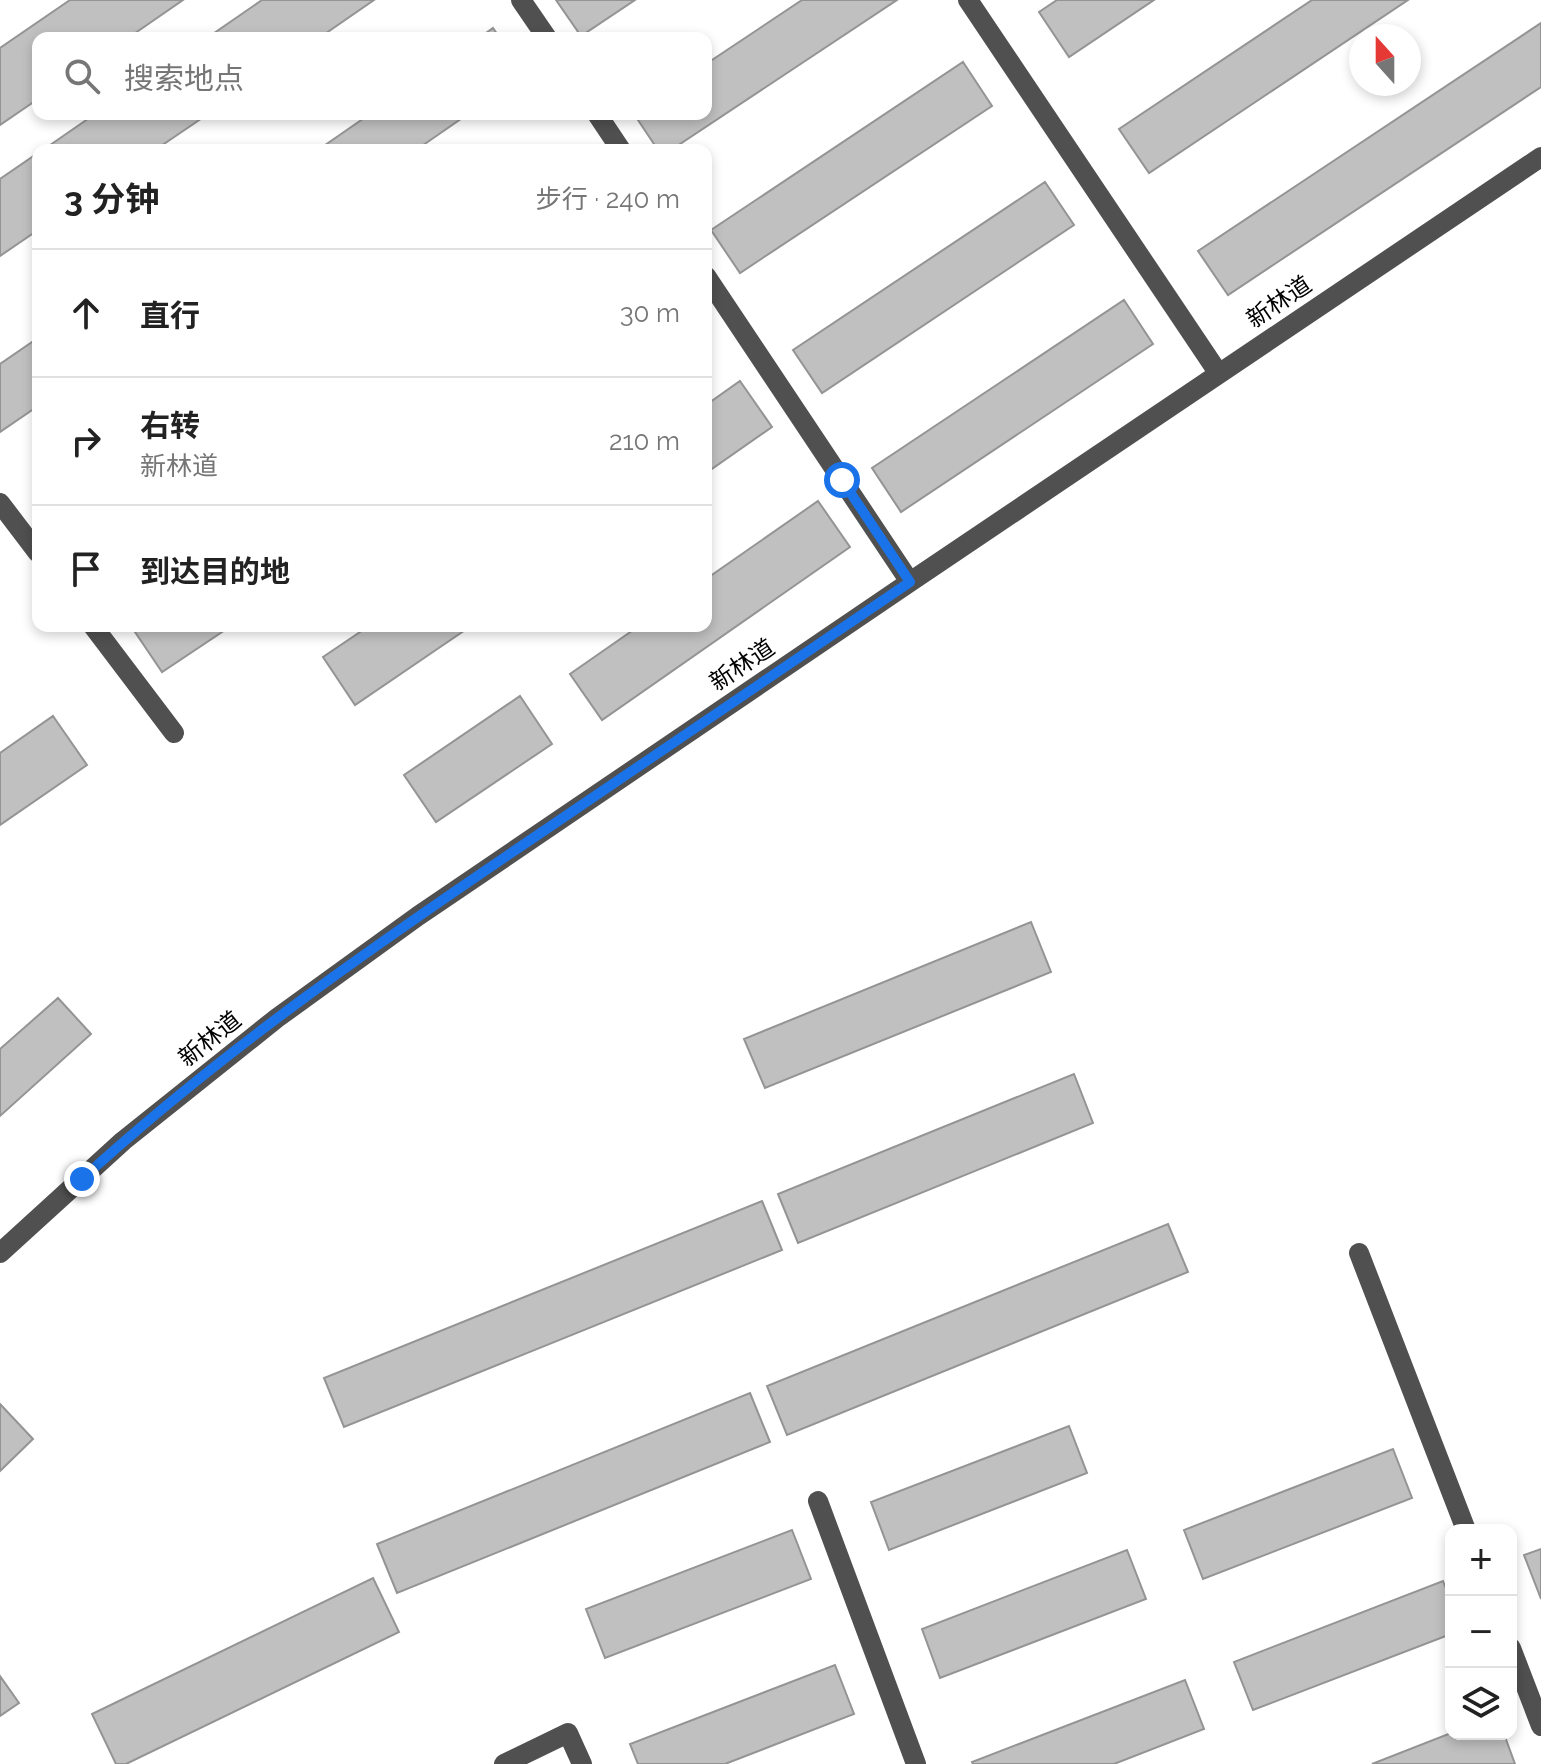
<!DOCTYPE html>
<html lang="zh">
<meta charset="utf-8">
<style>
body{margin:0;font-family:Raleway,"Noto Sans SC",sans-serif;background:#f2f2f2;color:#222}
.controls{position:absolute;right:24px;bottom:24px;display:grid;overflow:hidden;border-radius:16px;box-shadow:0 4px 12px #0003}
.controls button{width:72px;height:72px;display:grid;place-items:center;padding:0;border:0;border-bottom:2px solid #e0e0e0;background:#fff;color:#222;font:40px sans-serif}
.compass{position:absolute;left:1349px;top:24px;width:72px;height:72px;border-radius:50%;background:#fff;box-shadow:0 4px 12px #0003;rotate:339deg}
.stop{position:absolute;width:24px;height:24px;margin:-18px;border:6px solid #1a73e8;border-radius:50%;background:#fff}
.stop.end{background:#1a73e8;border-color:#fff;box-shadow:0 2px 8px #0008}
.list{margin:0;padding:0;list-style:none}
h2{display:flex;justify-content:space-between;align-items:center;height:104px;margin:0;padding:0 32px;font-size:34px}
h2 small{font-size:26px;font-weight:400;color:#767676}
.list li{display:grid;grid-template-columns:52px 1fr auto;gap:24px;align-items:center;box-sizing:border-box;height:128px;padding:0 32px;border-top:2px solid #e0e0e0}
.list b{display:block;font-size:30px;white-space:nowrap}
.list p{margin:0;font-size:26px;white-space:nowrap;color:#767676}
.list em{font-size:26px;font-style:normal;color:#767676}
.icon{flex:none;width:44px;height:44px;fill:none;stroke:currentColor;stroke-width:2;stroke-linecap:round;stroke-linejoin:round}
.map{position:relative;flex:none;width:1541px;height:1764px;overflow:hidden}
.search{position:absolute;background:#fff;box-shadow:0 4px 12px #0003;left:32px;top:32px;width:680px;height:88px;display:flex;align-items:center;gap:20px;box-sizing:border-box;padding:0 28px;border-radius:16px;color:#767676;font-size:30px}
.panel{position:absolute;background:#fff;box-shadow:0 4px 12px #0003;left:32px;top:144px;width:680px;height:488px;border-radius:16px}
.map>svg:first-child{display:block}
</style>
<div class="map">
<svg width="1541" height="1764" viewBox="0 0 1541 1764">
<rect width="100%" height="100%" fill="#fff"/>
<!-- building -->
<path fill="#c0c0c0" stroke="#949494" stroke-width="2" d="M70,0H183L128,38H38V99L0,125V48Z
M262,0H374L319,38H207Z
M556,0H635L581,36Z
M802,0H897L671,150H658L634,114H706V64Z
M1057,0H1154L1069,57L1039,12Z
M1312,0H1408L1149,173L1119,129Z
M1541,23V87L1228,295L1198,251Z
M493,28L500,38H479Z
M963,62L992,106L740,273L711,230Z
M95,114H208L155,150H43Z
M370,114H468L416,150H318Z
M38,153V230L0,256V179Z
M1045,182L1074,225L822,393L793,350Z
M1124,300L1153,344L901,512L872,468Z
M38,338V406L0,432V364Z
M740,381L772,427L706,473V405Z
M818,501L850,547L602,720L570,674L639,626H706V579Z
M131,626H231L162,672Z
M369,626H471L355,705L323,657Z
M520,696L552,744L436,822L404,775Z
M53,716L87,765L0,825V753Z
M1031,922L1051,972L765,1088L744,1039Z
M58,998L91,1034L0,1116V1049Z
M58,998L91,1034L0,1116V1049Z
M1074,1074L1093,1123L798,1243L778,1194Z
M762,1201L782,1250L344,1427L324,1378Z
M1168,1224L1188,1272L787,1435L767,1386Z
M750,1393L770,1442L397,1593L377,1544Z
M0,1404L33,1439L0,1471Z
M1069,1426L1087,1473L889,1550L871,1502Z
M1393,1449L1412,1498L1203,1579L1184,1530Z
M792,1530L811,1579L605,1658L586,1609Z
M1541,1549V1599L1524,1555Z
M1127,1550L1146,1599L940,1678L922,1629Z
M373,1578L399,1632L126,1764H116L92,1714Z
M1443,1581L1451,1601V1634L1253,1710L1234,1662Z
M835,1665L854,1714L725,1764H638L630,1744Z
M0,1676L19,1703L0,1716Z
M1185,1680L1204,1729L1114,1764H973L972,1762Z
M1451,1733L1504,1734L1515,1764H1372Z"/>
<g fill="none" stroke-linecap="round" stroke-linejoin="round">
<!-- minor -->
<path stroke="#505050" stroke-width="20" d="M521,0L547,38
M968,0L1219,374
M597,114L621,150
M706,276L910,582
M0,503L38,553
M93,626L174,733
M0,1253L123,1141L277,1018L418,916L910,582L1541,157
M1359,1253L1466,1530
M818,1501L916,1764
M1511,1648L1541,1726
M504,1764L568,1733L582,1764"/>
</g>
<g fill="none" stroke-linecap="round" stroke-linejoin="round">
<!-- route -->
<path stroke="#1a73e8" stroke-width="10" d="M82,1179C225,1048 385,938 545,830C667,747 789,665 910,582L842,480"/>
</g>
<g text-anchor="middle" stroke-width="8" stroke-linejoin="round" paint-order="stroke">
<!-- street labels -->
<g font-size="24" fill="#000" stroke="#fff">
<text transform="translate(1279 302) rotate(-34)" y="8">新林道</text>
<text transform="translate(742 665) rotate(-34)" y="8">新林道</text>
<text transform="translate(210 1039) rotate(-39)" y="8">新林道</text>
</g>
</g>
</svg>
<div class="controls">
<button>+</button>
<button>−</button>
<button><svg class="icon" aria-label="layers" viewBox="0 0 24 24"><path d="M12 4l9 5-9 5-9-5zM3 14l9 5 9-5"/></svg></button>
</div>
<svg class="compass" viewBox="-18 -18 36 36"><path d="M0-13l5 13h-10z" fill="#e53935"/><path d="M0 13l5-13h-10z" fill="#767676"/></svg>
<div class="stop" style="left:842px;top:480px"></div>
<div class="stop end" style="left:82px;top:1179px"></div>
<div class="search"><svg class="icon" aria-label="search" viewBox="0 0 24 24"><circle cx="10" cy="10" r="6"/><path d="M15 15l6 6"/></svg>搜索地点</div>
<section class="panel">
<h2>3 分钟<small>步行 · 240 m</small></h2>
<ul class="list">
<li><svg class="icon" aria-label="ahead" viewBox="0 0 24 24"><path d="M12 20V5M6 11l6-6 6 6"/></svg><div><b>直行</b></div><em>30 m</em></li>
<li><svg class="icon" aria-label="right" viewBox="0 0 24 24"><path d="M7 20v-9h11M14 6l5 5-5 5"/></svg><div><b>右转</b><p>新林道</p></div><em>210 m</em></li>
<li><svg class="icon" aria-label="arrive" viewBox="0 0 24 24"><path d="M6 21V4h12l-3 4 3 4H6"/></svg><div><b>到达目的地</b></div></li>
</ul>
</section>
</div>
